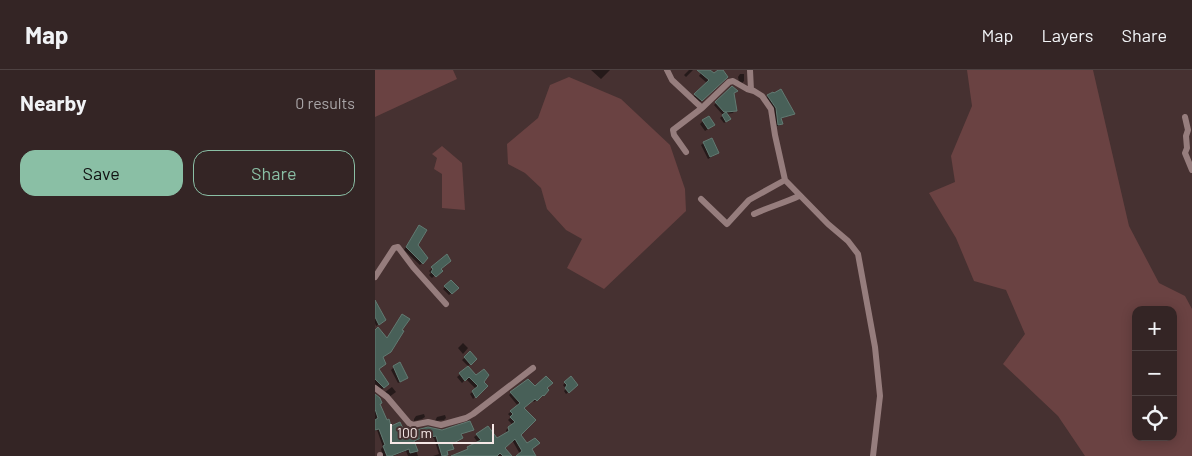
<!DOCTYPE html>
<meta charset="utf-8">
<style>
body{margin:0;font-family:Barlow,sans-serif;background:#3f3132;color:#f1f3f6}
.controls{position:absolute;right:15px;bottom:15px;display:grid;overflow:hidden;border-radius:10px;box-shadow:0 2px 12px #0003}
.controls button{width:45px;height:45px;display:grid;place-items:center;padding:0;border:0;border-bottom:1px solid #4e4242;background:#342525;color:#f1f3f6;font:25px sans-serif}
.scale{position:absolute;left:15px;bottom:12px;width:104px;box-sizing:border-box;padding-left:5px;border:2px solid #f6e8e7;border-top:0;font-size:14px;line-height:18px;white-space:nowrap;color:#f6e8e7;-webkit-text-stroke:4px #463131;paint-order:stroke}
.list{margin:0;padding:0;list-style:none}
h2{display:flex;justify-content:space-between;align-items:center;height:65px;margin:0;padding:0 20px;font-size:21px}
h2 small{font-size:16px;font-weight:400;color:#a9a5a7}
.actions{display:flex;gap:10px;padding:15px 20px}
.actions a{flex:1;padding:11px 0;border:1px solid #8abfa5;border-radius:15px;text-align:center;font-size:18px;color:#8abfa5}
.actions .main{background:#8abfa5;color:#111}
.icon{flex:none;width:28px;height:28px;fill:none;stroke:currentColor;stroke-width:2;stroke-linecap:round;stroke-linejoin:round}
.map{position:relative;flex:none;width:817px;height:386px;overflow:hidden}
header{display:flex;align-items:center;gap:30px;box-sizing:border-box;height:70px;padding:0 25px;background:#342525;border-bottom:1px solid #4e4242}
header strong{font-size:24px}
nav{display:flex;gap:28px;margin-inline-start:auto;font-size:18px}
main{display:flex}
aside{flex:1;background:#342525}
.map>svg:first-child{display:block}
</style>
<header>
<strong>Map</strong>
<nav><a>Map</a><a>Layers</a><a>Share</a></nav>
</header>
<main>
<aside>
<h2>Nearby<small>0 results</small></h2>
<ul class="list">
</ul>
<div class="actions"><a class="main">Save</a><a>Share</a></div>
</aside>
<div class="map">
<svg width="817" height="386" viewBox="0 0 817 386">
<rect width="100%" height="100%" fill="#463131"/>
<!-- green -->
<path fill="#6a4242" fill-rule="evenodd" d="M0,0H78L82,9L0,47Z
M592,0H718L754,156L784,213L810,226L817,239V386H710L683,346L628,294L650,264L631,220L599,211L581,168L554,123L580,112L576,86L597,36ZM761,240H798V367H761Z
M194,7L246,29L295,75L310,119L311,141L229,219L192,198L207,169L191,160L172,139L166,118L150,103L133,94L132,74L163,48L175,15Z
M67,76L87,93L90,140L67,138V104L59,99L62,88L57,84Z"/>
<!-- shadow -->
<path fill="#0007" d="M216,0H235L226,9Z
M314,0H318L311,7L309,5Z
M328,0H333L339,5L346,0L351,7L324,33L318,27L332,13L324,6Z
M365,4H369V11L367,13L364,12L363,7Z
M357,18L360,40L358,43L351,44L352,51L349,53L345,48L350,44H347L339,35Z
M393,26L418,44L405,49L406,53L404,56H402L391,28Z
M328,51L336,57L330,61L325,54Z
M329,73L343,83L333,89L326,75Z
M44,157L41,175L52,188L45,195L29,180Z
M72,186L65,199L66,200L57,208L54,205L56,203L54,201Z
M76,212L83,218L74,225L68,219Z
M0,232L10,250L1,256L0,253Z
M88,273L93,278L88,284L83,278Z
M95,283L100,289L93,296L87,290Z
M0,295L10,317L6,320L0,314Z
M19,297L29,310L23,313L16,300Z
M93,298L100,307L108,312L111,316L98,329L95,324L101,319L91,309L87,313L82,307Z
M195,308L201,315L191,324L189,321L191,319L188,315Z
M17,317L21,322L14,327L10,322Z
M159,318H170L173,320L166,327L165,326L159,332L157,330L148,338L144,364L160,386H143L145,384L137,370L129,378L135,386H83L103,373L99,367L102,365L121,370L132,363L131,360L138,355L133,350L136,347L133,344L143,336L134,325L136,323Z
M0,328L15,357L29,364L97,359L86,365L87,368L84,371L76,374L78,379L71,382L70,386H58L64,384L59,368L49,370V368L38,372L43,386H33L31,381L18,386H8L6,379L8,377L2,360L0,361Z
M49,344L50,347L47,349L39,351V349L41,346Z
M70,345L71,348L69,350L60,351L62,347Z"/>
<!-- building -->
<path fill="#486058" stroke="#627a72" d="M322,0H335L339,3L343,0H348L353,7L327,31L319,24L334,10Z
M357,16L363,21L359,23L362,41L351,42L356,49L351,52L347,45L351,42H349L340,32Z
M406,19L420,44L406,48L408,54L403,55L401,38L392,25L398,22L399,23Z
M334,46L340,55L333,59L327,50Z
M337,68L344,83L335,87L328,72Z
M44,155L52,160L43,175L53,188L48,194L31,177Z
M72,184L76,191L66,199L68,201L61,207L56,202L58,199L56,197Z
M76,210L84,218L77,224L69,216Z
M0,230L11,250L4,255L0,247Z
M27,244L35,249L27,260L29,261L16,282L8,287L11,294L4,299L14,314L9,318L0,309V260L3,257L12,268Z
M95,281L102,289L96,295L89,287Z
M25,292L33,308L25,312L18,296Z
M93,296L101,305L109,299L114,305L109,312L113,316L101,328L97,321L103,316L94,307L90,311L84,303Z
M171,306L178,313L172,318L174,320L169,326L168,325L162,331L160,329L149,338L161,350L146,365L152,373L160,368L165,373L157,379L161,386H141L147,381L140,369L130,378L137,386H128L125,383L122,386H76L93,379L92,377L106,370L101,364L113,356L122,368L134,361L133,357L140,352L135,347L138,344L135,341L145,333L135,322L153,309L160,316Z
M196,306L203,315L194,323L190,318L192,315L189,312Z
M0,324L5,328L7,333L5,334L12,350L14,349L16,356L25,352L30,363L53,357L67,360L95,351L99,360L86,364L88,368L77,374L79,379L72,381L73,385L67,386L61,366L51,368V366L39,371L43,381L35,383L34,379L16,386H12L8,376L10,375L4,359L0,360V350L3,348L0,339Z"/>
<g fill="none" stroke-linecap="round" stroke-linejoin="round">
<!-- minor -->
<path stroke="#967d7d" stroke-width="6" d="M292,0L297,10L327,38
M375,0L376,20
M810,47L813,60L811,66L812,78L810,83L817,100
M311,82L299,65L298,60L327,38L354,12L358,11L372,19L379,21L387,26L396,39L400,65L410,110L453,154L473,171L483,184L500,277L505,326L498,386
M326,129L352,154L374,130L410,110
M379,144C394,137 409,133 424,126
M0,207L19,178L23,177L38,197L71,234
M0,318L12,327L34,353L38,355L53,352L66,355L91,348L98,344L158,298
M5,385V386"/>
</g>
</svg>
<div class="controls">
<button>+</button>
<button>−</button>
<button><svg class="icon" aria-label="locate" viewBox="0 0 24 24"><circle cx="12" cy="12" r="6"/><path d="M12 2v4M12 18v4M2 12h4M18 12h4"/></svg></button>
</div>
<div class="scale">100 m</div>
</div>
</main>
